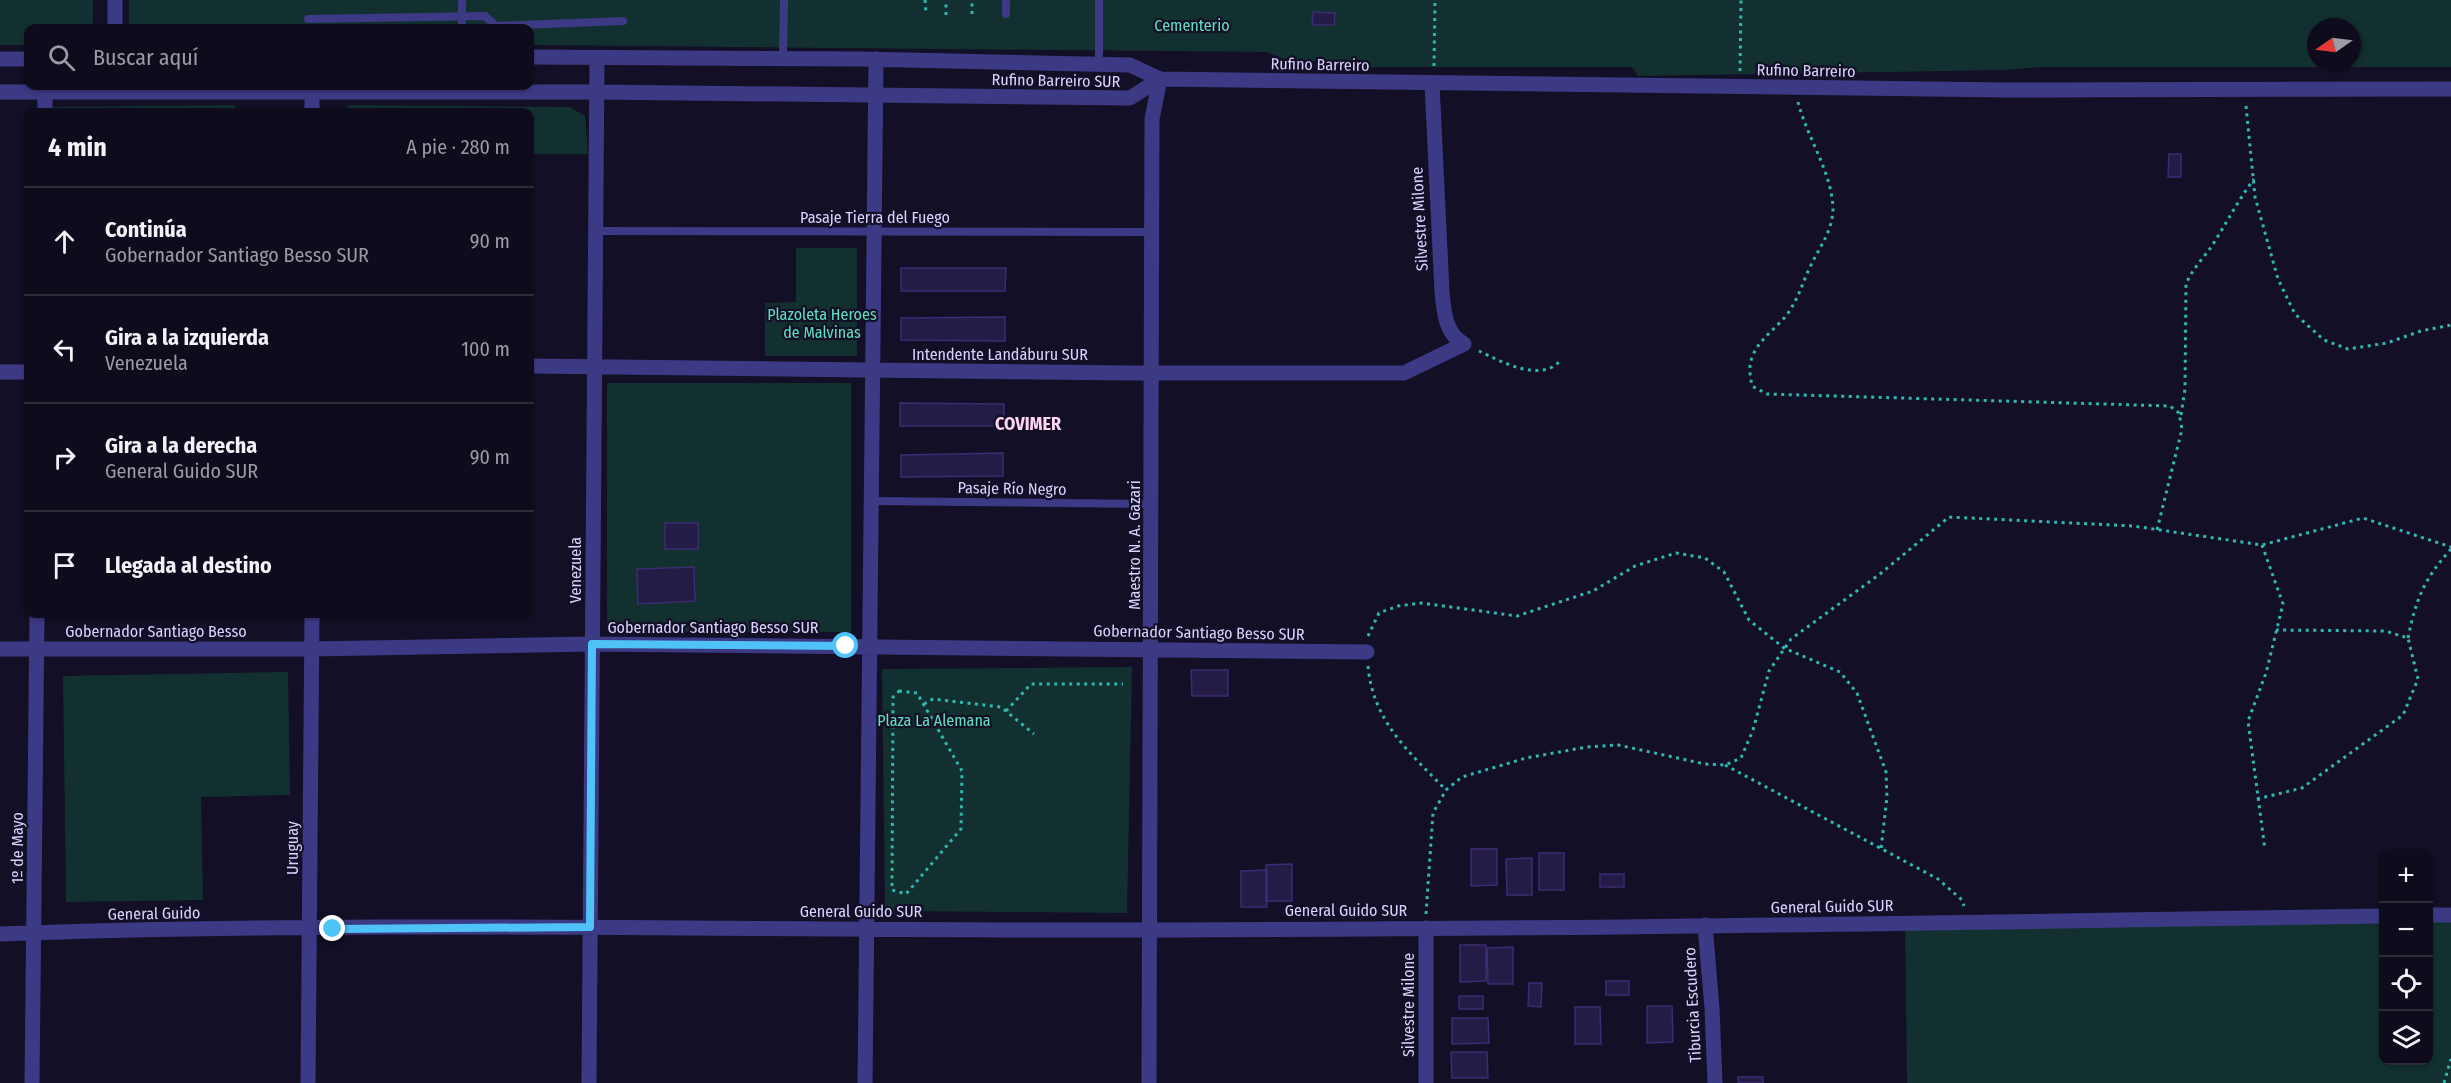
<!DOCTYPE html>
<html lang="es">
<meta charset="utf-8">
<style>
body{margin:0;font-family:"Fira Sans Condensed",sans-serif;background:#1c1929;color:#f1f3f6}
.controls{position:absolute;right:18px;bottom:18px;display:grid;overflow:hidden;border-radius:12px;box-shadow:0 2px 4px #0004}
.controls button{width:54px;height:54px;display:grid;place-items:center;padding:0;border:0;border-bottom:2px solid #2e2b3b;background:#0e0b1c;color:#f1f3f6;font:30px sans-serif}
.compass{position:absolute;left:2307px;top:18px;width:54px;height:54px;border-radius:50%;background:#0e0b1c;box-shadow:0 2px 4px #0004;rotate:256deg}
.stop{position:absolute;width:18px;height:18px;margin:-14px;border:4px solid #4fc3f7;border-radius:50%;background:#fff}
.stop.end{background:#4fc3f7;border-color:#fff;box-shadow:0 2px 6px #0008}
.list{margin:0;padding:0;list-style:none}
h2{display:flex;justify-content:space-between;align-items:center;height:78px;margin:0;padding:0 24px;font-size:26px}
h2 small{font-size:20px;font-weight:400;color:#9b9ba3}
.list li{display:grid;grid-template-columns:39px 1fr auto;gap:18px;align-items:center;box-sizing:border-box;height:108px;padding:0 24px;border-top:2px solid #2e2b3b}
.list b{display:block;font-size:22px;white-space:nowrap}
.list p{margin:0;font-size:20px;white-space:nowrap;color:#9b9ba3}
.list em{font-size:20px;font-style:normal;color:#9b9ba3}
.icon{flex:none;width:33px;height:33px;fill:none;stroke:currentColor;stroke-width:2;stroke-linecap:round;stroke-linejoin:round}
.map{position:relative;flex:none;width:2451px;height:1083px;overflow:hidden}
.search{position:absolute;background:#0e0b1c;box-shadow:0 2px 4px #0004;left:24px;top:24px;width:510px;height:66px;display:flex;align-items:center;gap:15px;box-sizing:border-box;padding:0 21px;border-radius:12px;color:#9b9ba3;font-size:22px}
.panel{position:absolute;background:#0e0b1c;box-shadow:0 2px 4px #0004;left:24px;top:108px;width:510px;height:510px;border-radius:12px}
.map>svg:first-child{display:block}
</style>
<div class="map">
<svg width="2451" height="1083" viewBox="0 0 2451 1083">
<rect width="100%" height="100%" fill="#130f26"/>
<!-- green -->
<path fill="#12302f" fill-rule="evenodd" d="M0,0H93V28H28V45H0Z
M129,0H2451V67H2039L2006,70L1638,76L1632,67H1344L1312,61L1297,64L1266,52L530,45V28H129ZM2316,27H2352V63H2316Z
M235,105V112H51V107Z
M349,105L570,107L585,116L588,154H530V112H341Z
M796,248H857V356H765V303L796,302Z
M607,383H851V632H607Z
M1132,667L1127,913L885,911L882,669Z
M288,672L290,795L201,797L203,900L66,902L63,676Z
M2429,915H2451V1083H1907L1905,924L2383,916L2384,1060H2428Z"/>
<!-- building -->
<path fill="#241b47" stroke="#3b2d73" stroke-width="1.5" d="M1313,12L1335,13L1334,25H1312Z
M2169,154H2181V177H2168Z
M901,268H1006L1005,291H901Z
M1005,317V341L901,340V318Z
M900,403L1004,404V426H900Z
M1003,453V476L901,477V455Z
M665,523H698V549H665Z
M694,567L695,601L638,604L637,569Z
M65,614H217V616H65Z
M1191,670H1228V696H1192Z
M1471,849H1497V885L1471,886Z
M1539,853H1564V890H1539Z
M1532,858V895H1507L1506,859Z
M1292,864V901H1266V865Z
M1267,870V907H1241V871Z
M1600,874H1624V887H1600Z
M1460,945H1486V981L1460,982Z
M1513,947V984H1488L1487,948Z
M1606,981H1629V995H1606Z
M1529,983H1542L1541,1007L1528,1006Z
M1459,996H1483V1009H1459Z
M1647,1006H1672L1673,1042L1647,1043Z
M1575,1007H1600L1601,1044H1575Z
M1452,1018H1488L1489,1043L1452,1044Z
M1451,1052H1487L1488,1078H1452Z
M1738,1077H1763V1083H1738Z"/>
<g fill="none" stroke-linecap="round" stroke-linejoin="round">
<!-- path -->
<path stroke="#2fb8b0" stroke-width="3" stroke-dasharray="3 4.5" stroke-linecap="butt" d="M925,0L926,12
M972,14V0
M946,15V0
M1434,66L1435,0
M1740,71L1741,0
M1798,102C1807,137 1831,171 1833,207C1833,231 1820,246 1810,267C1802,284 1798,300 1786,316C1776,328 1759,340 1753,355C1748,366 1750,375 1752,386L1767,394L2170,406L2179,413L2182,429L2157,530
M2246,106L2255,197L2278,279L2295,314L2324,340L2348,349L2387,343L2421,331L2451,325
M407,112L413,109
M1479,351C1502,362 1539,382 1559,362
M2181,415L2185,389L2186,284C2193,267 2206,256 2215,241C2228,220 2239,199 2254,179
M2262,545L2283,604L2266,673L2248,721L2265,850
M1368,636L1379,613L1398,606L1421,603L1517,616L1593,591L1635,566L1676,553L1705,558L1724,572L1749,620L1784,648L1840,672L1857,693L1886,772L1887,797L1881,849
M2408,638C2416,599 2424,579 2451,549
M1368,666C1373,722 1410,753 1446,790
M899,691L917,693L962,771L961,829L906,894L892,890L893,697Z
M924,704L933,699L1001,707L1034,734
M1006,711L1031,684H1123
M1725,765L1938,879L1962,900L1964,906
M2257,799L2302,788L2403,715L2418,679L2408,638L2385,631L2276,630
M1426,914L1433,813L1446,790L1462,777L1526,758L1587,747L1618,745L1705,764L1725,765L1741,758L1753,730L1769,671L1791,639L1880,574L1949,517L2133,526L2262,545L2363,518L2451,547
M2444,1083L2451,1059"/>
<!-- service -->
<path stroke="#3d3a85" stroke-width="8" d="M1006,0V14
M308,19L485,16L496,26L623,21
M462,28V0
M783,58L784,0
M1099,65V0
M596,231L1153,232
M871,501L1152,504"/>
<!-- minor -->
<path stroke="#3d3a85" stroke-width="15" d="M115,0V28
M530,57L861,59L1130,65L1160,79L2007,90L2451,89
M0,59H28
M1432,84L1442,292C1444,311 1445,334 1464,344
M45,86V112
M0,92H597L1130,98L1160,79
M312,112V86
M530,366L1129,373H1404L1464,344
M0,372H28
M0,649H311L592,644L1367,652
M2428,915H2451
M1705,925L1712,1008L1715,1083
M1426,928V1083
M0,934C355,921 711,930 1066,930C1505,930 1944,923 2384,916
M32,1083L37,614
M308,1083L312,614
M589,1083L597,58
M865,1083L876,59
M1149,1083L1152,119L1160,79"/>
</g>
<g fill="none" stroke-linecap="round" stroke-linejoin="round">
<!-- route -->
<path stroke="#4fc3f7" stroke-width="8" d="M333,929L590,927L592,644L846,646"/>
</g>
<g text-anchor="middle" stroke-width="4.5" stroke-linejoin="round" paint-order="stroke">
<!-- park labels -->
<g font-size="16" fill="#5fe0c0" stroke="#130f26">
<text x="1192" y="31">Cementerio</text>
<text x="822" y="320">Plazoleta Heroes<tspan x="822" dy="18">de Malvinas</tspan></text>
<text x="934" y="726">Plaza La Alemana</text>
</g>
<!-- street labels -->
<g font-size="16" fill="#d9d4ff" stroke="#130f26">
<text transform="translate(1320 64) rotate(1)" y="6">Rufino Barreiro</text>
<text transform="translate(1806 70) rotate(1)" y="6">Rufino Barreiro</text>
<text transform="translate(1056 80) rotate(1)" y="6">Rufino Barreiro SUR</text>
<text x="875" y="223">Pasaje Tierra del Fuego</text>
<text transform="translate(1419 219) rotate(-93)" y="6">Silvestre Milone</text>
<text x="1000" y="360">Intendente Landáburu SUR</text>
<text transform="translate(1012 488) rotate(1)" y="6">Pasaje Río Negro</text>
<text transform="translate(1134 545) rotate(-90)" y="6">Maestro N. A. Gazari</text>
<text transform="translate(575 570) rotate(-90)" y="6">Venezuela</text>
<text x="713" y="633">Gobernador Santiago Besso SUR</text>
<text x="156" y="637">Gobernador Santiago Besso</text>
<text transform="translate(1199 632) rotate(1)" y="6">Gobernador Santiago Besso SUR</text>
<text transform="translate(17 848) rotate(-90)" y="6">1º de Mayo</text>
<text transform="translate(292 848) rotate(-90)" y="6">Uruguay</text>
<text transform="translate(1832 906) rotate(-1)" y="6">General Guido SUR</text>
<text x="1346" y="916">General Guido SUR</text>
<text x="861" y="917">General Guido SUR</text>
<text transform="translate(154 913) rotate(-1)" y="6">General Guido</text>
<text transform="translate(1408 1005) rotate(-90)" y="6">Silvestre Milone</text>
<text transform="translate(1692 1005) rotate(-93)" y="6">Tiburcia Escudero</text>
</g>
<!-- neighbourhood labels -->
<g font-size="18" font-weight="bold" fill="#ffd6f0" stroke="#130f26">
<text x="1028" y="430">COVIMER</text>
</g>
</g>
</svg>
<div class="controls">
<button>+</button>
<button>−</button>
<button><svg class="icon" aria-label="locate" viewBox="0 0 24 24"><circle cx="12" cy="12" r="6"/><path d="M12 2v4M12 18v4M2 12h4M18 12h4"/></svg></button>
<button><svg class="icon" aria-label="layers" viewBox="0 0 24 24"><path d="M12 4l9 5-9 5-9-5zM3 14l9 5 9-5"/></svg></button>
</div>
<svg class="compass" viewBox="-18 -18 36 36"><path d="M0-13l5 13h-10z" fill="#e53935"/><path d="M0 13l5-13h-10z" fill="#9b9ba3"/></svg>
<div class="stop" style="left:846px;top:646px"></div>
<div class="stop end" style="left:333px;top:929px"></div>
<div class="search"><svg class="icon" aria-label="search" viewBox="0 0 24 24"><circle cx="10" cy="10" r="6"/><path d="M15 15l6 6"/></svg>Buscar aquí</div>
<section class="panel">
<h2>4 min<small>A pie · 280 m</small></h2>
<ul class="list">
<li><svg class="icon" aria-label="ahead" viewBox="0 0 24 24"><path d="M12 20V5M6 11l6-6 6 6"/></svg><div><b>Continúa</b><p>Gobernador Santiago Besso SUR</p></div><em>90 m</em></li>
<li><svg class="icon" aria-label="left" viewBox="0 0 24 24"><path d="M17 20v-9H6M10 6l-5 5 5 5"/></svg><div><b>Gira a la izquierda</b><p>Venezuela</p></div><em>100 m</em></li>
<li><svg class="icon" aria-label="right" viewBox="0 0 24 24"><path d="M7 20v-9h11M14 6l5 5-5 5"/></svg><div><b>Gira a la derecha</b><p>General Guido SUR</p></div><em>90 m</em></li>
<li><svg class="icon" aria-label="arrive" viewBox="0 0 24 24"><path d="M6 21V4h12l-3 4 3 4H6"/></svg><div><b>Llegada al destino</b></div></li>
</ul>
</section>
</div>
